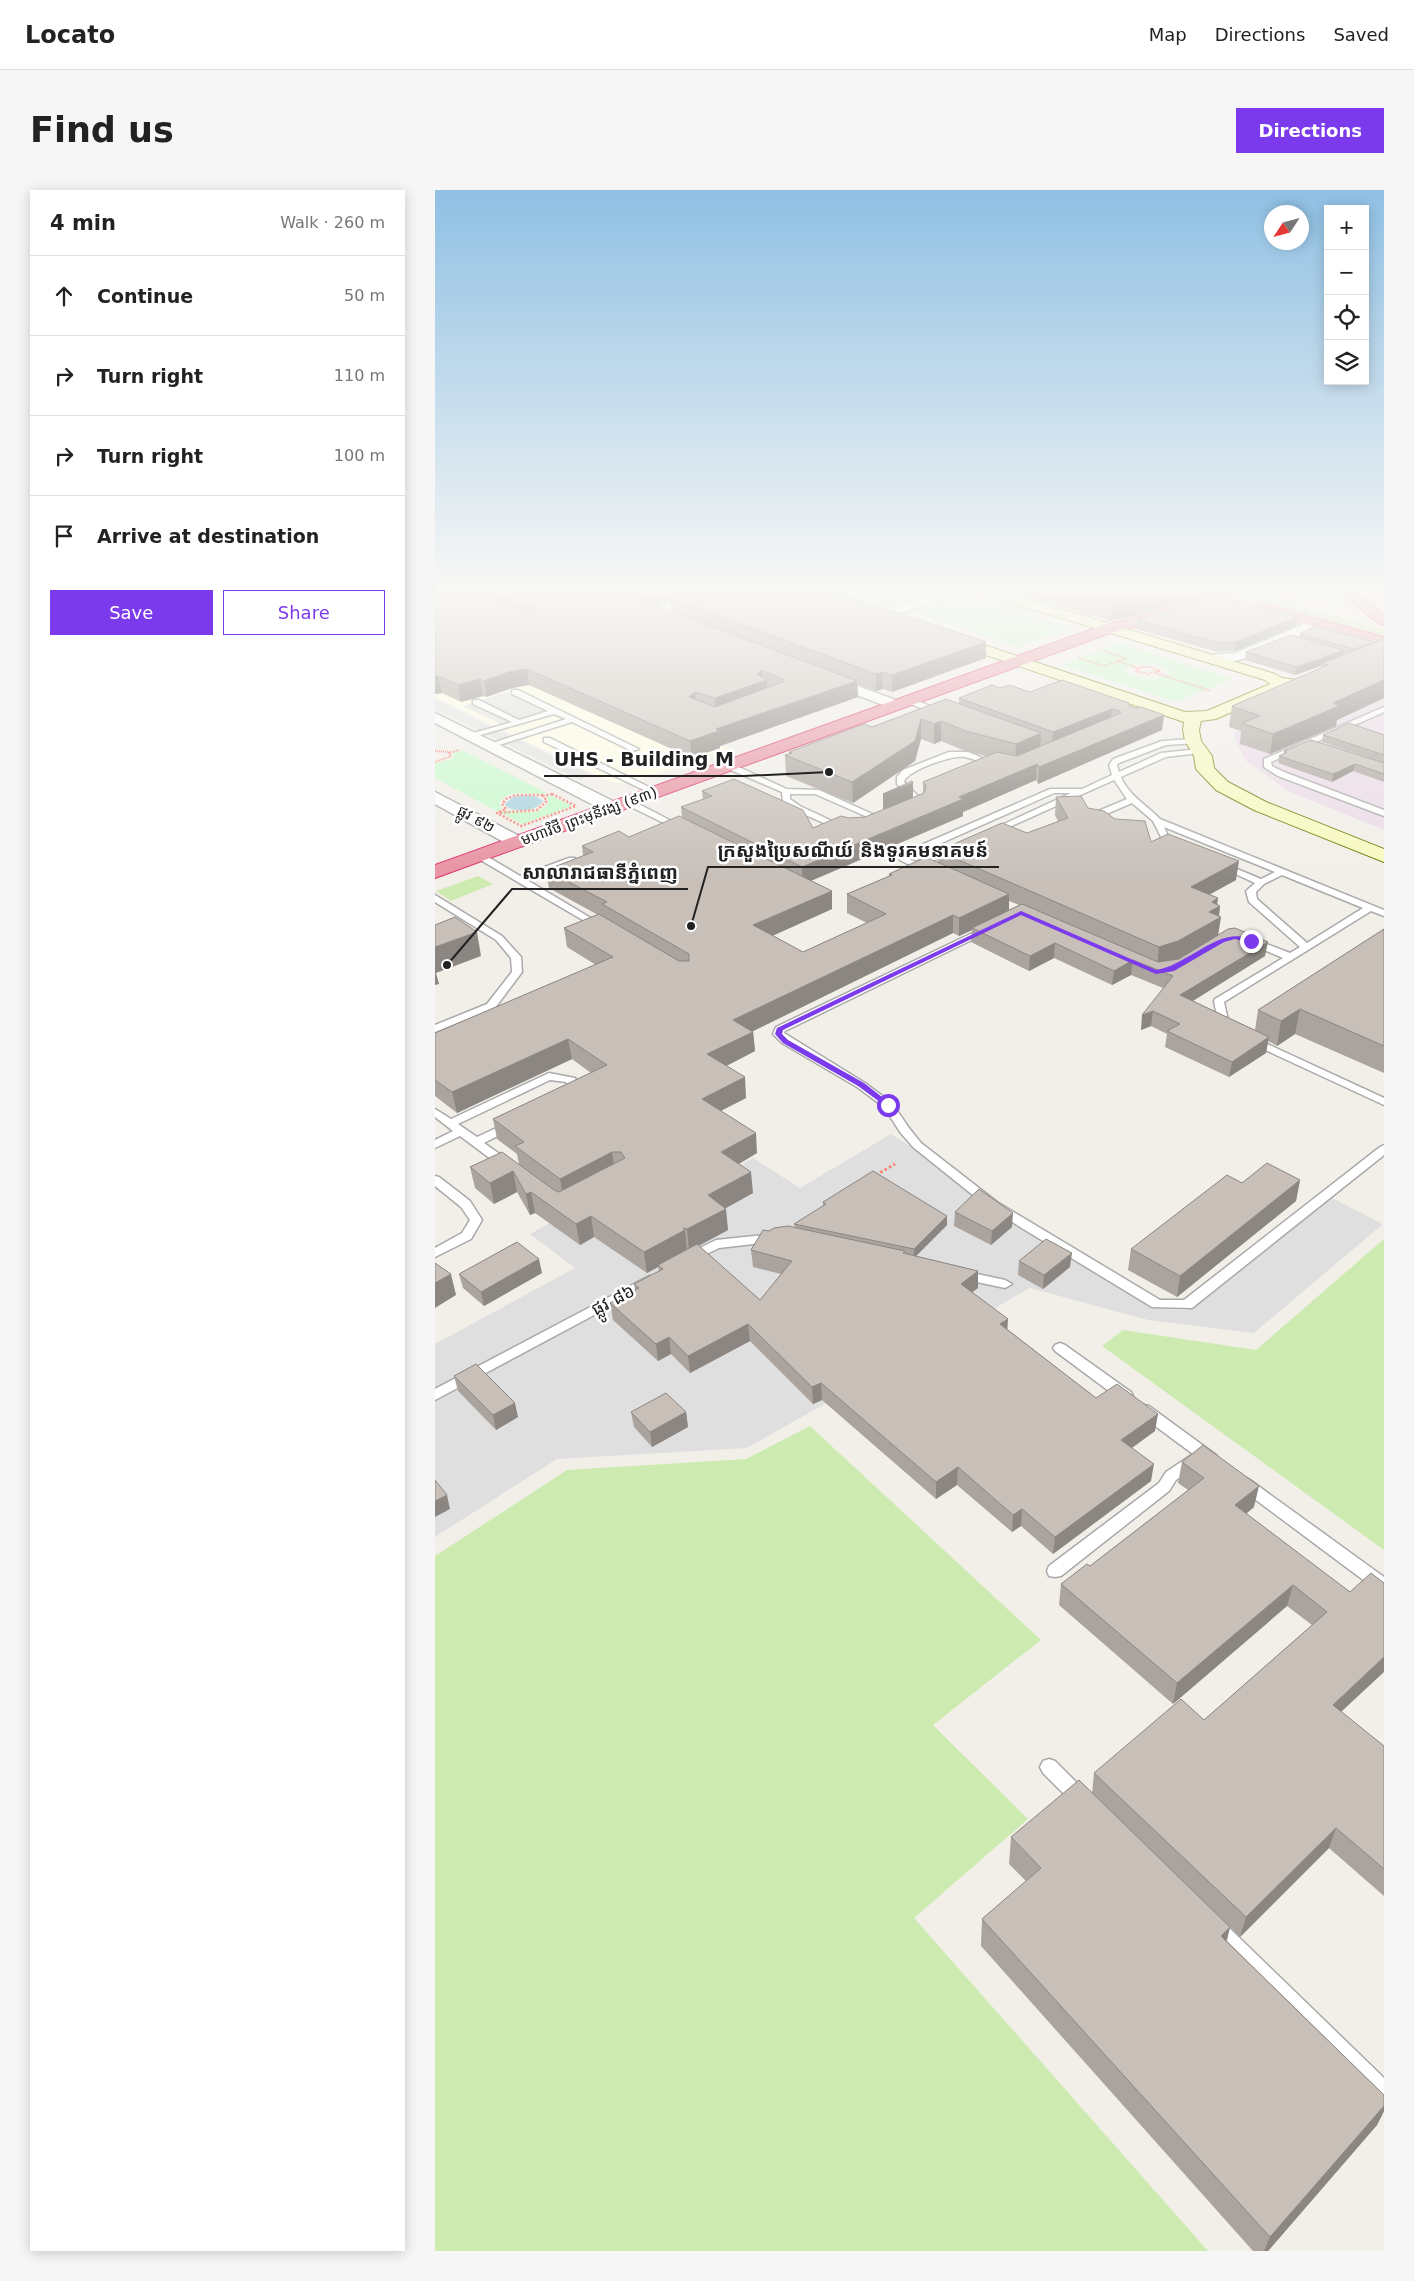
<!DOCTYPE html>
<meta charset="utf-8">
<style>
body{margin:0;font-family:"DejaVu Sans","Noto Sans Khmer",sans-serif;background:#f6f6f6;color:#222}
.controls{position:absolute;right:15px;top:15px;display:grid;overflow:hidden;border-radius:0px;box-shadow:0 2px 12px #0003}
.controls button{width:45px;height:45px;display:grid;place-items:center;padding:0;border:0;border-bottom:1px solid #e0e0e0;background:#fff;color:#222;font:25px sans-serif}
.compass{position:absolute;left:829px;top:15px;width:45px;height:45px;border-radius:50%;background:#fff;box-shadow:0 2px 12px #0003;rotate:234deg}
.stop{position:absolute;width:15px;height:15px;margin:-11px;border:4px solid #7c3aed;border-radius:50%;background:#fff}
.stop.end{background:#7c3aed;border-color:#fff;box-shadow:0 1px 5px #0008}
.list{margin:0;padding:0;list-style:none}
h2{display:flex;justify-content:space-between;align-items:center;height:65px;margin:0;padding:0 20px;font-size:21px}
h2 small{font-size:16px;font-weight:400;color:#767676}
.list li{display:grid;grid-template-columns:32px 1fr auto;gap:15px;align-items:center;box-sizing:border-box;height:80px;padding:0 20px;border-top:1px solid #e0e0e0}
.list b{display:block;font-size:19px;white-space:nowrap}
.list em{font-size:16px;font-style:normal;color:#767676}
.actions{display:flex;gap:10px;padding:15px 20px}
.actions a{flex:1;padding:11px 0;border:1px solid #7c3aed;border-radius:0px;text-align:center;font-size:18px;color:#7c3aed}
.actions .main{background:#7c3aed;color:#fff}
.icon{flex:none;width:28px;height:28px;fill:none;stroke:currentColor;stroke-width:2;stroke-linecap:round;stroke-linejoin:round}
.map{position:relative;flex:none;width:949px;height:2061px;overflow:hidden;border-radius:0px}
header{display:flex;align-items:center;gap:30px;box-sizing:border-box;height:70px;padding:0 25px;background:#fff;border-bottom:1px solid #e0e0e0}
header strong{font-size:24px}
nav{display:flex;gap:28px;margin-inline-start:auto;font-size:18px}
.intro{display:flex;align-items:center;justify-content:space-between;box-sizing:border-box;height:120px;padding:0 30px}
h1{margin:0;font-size:35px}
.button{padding:12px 22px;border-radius:0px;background:#7c3aed;color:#fff;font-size:18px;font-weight:700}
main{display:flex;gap:30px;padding:0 30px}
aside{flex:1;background:#fff;border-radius:0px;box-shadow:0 2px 12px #0003}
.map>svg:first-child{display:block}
</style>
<header>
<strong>Locato</strong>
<nav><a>Map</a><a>Directions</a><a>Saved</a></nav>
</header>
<div class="intro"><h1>Find us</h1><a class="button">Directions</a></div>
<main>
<aside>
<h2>4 min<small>Walk · 260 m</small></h2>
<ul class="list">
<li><svg class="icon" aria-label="ahead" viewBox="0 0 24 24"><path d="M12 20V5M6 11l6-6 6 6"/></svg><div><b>Continue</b></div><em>50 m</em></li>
<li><svg class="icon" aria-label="right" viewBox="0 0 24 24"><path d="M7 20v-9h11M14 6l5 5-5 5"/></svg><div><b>Turn right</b></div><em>110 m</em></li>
<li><svg class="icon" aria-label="right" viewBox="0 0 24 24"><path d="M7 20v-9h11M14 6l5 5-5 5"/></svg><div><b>Turn right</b></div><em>100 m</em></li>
<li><svg class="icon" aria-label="arrive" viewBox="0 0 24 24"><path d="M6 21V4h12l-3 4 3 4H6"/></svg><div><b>Arrive at destination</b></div></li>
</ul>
<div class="actions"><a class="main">Save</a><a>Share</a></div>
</aside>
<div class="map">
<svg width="949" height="2061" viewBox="0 0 949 2061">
<rect width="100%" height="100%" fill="#f2efe9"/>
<!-- residential -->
<path fill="#e0dfdf" d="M456,944L725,1119L753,1120L895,1007L948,1034L819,1143L713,1130L595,1098L312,1258L122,1269L0,1347V1154L140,1078L95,1044L205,984L242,1010L318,968L365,998Z"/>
<!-- industrial -->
<path fill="#ebdbe8" d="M949,498V640L855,602L811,571L803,557L798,543L804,540Z"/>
<!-- education -->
<path fill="#ffffe5" d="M0,418L197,517L292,559L195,593L176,592L0,507Z"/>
<!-- grass -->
<path fill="#cdebb0" d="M814,403L949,439V446L807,406Z
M43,686L58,694L16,711L1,701Z
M949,1049V1360L667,1156L688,1140L821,1160Z
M375,1236L606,1450L498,1535L593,1629L479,1728L773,2061H0V1366L132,1280L311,1269Z"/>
<!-- park -->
<path fill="#c8facc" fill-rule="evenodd" d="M394,402H502L447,419Z
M856,402H895L912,415H907Z
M528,406L634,439L584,457L478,422Z
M684,453L797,489L741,512L627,475ZM713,473L726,475L735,482C725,492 701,490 691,482L690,479L700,474Z
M27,560L112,603C99,608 73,595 64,614L67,619L62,621L0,588V573L15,570L19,566L17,563Z
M115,605L138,616L87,634L65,622C78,617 105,631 114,611L111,606Z"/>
<!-- parking -->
<path fill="#e2e2e2" d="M72,502L119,524L74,538L28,516Z
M0,510L157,585L145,590L0,519Z"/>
<!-- water -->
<path fill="#aad3df" d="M89,605L100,606L108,611C100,622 81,623 71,616L70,614L78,607Z"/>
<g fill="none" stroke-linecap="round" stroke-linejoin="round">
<defs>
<path id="lane" d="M77,500H83L204,559L197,561L137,532L58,557L51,555L131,529L119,524L35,548V544L77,532L38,514V510H44L84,530L113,521L77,504Z
M471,508H477L510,523L503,525L471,512Z
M949,517V522L836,572L837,576L849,582L949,620V626L843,586L829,577V569Z
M109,548H115L224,602L217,604L109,552Z
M758,549H761V553L731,555L684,573L682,575L684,582L726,563L764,559L768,561L764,563L731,567L686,587C694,606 712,615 725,629L949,720V726L936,721L789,812L794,835L797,838L796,840H788L784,837L779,811L780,809L848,768L815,754V750H821L855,763L865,757L814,712L811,701L820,693L783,676L790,674L826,689L840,682L729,637L734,648L745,657L738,659L728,651L718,631L697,613L669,625L673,631L666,633L660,624L661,622L692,609L679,590L561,643L554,641L636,603H619L475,667L474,669L481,672L514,657H520V661L488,675L494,678V682H488L465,670L468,663L615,599H647L677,585L674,575L678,569L727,551ZM847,685L928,718L872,753L822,709L821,702L829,694Z
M514,562H533L564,575L560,577C550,575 540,569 530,567C518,564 471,581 469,592L489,612L488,618L476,620L475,618L481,613L462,594V587L468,580Z
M291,574H297L352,599L384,600L453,631L446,633L380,604H355V609L365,616L412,638L405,640L359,620L348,612L347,602L291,578Z
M190,610H196L252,639L245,641L190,614Z
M42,664H48L85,686L134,668H140V672L92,690L171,737L166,740L163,739L42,668Z
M0,705L67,746L86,767L87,782L60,818L0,842V835L52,814L77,782L76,768L61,750L0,712Z
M550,737L555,740L553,742L350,841L349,843L430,893L457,913L474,938L486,953L562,1012L725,1110H749L945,957L949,955V965L757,1118L717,1117L554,1018L478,957L465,942L449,917L422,897L347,853L338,844L341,837Z
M817,847L949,908V915L813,852L812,850L813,848Z
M114,883L140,888L147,903L140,907H132L130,905L135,902L131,892L115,890L23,934L42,947L72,933H80L82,935L80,937L49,953L76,972L78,975L76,978H68L25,946L0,958V950L18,941L0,927V919L16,929Z
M0,986L4,987L35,1011L47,1030L36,1049L0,1067V1058L27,1043L35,1030L26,1017L0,996Z
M339,1044L343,1045L345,1048L343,1051L284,1058L253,1073L247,1069L248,1066L281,1050Z
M528,1081L570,1090L577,1094L570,1098L523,1088L521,1085Z
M214,1086L219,1087L221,1090L219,1093L0,1210V1199Z
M625,1153L630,1155L696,1202L698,1206L696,1210H686L620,1161L618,1158L620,1155Z
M709,1215L714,1216L781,1265L783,1269L781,1273L776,1275L767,1270L741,1290L734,1301L626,1386L620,1387L614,1386L612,1381L614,1376L724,1293L731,1282L758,1264L704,1224L702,1220L704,1216Z
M810,1288L815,1290L949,1387V1403L943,1401L805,1298L802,1294L805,1290Z
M614,1569L620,1571L652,1603L655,1609L652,1615L646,1617L640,1615L608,1583L605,1577L608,1571Z
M781,1729L788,1732L949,1888V1914L941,1911L774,1746L771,1739L774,1732Z"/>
<path id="street" d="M276,402H296L294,405L218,426L212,422L213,419Z
M507,402H525L523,405L451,428L446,429L440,425L441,422Z
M868,425C874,427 878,430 881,436L875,442C857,449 784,486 770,469L777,465L800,463L865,436L867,435L862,429Z
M390,484L466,512L468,515L461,519L456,518L385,491L383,488Z
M0,523L184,614L186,618L184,622H172L0,533Z
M0,602L88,648L91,652L88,656H76L0,614Z"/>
<path id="secondary" d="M549,402H570L840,484L847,488L864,490L866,493L864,496L850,498L781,529L766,531L764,540L766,551L777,566L779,578L793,592L831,612L949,659V672L819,620L781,600L761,579L759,566L750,551L748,540L749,532L512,452L510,449L517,445L522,446L750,522L772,521L835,494L830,490L551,405Z"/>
<path id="highway" d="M777,402H797L795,405L714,434L678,442L0,688V675L669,435L706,427Z
M904,402H920L949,424V435L944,434Z
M825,413L949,447V456L820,420L818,417Z"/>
</defs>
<!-- lane casing -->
<use href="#lane" stroke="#a9a9a9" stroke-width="3"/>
<!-- street casing -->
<use href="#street" stroke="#a9a9a9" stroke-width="3"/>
<!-- secondary casing -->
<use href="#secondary" stroke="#707d05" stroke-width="2"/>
<!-- highway casing -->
<use href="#highway" stroke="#dc2a67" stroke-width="2"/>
<!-- path-far2 -->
<path stroke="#fa8072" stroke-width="2" stroke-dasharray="1 1" stroke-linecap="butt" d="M853,402L897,413
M644,468L669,476L691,468L668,461
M683,471L703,478
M706,477H716L724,481L713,484L701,481Z
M721,483L776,501
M0,561L15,562
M0,572L16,566L14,563L24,560"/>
<!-- path-far1 -->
<path stroke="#fa8072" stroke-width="2.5" stroke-dasharray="2 2" stroke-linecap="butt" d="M117,604L141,616L86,636L62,623L102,620L112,611L108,606Z
M64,622L71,619L67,614L71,609L81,605H110"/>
<!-- path -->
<path stroke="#fa8072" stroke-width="3" stroke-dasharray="2.5 2.5" stroke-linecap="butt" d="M441,985L460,974"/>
<!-- lane -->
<use href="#lane" fill="#fff" fill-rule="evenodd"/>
<!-- street -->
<use href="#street" fill="#fff" fill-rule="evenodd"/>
<!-- secondary -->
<use href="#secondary" fill="#f7fabf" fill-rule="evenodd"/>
<!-- highway -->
<use href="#highway" fill="#e892a2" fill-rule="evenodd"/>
</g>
<!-- wall -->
<path fill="#aba49e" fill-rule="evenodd" d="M0,402H398L551,452V468L457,502L448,499L441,501L422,494L423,507L285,556V558L257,568L94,495L77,498L51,507L48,506L26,512L7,503L0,504ZM235,411L236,421L220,415Z
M578,402H760V406L705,425L676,431Z
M862,427L861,436L800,461L783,462L701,439L702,430Z
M865,444L938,453L949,449V508L902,530L901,536L835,564L805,554L806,541L794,537L797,516L886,478V476L860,485L810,470L811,462L865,447Z
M565,498L694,516L727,540L603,594L601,590L528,622V626L376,691L397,719L337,746L368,762L432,733L412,723V704L454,686V684L503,672V661L592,643L623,631L620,625L621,607L680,629L716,652L801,690L774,704L782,714L784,726L783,745L830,766L758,811L820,840L823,820L949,739V883L860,844L842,856L833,851L831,863L794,887L730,857L732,844L716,836L706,840L728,798L696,785L677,795L619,768L594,781L536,752L537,740L524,746L518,743L318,841L320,861L291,876L311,908L286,921L322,963L304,974L318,1003L290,1018L293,1040L263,1056L325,1110L346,1084L318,1077L316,1060L334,1041L360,1038L359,1034L388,1017V1012L512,1035L481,1066L543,1081V1098L537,1102L572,1139L661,1208L720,1241L697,1258L716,1291L618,1364L586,1336L577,1342L522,1295L501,1309L387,1210L378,1214L315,1151L255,1183L236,1164L223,1171L178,1130L175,1113L200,1100L199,1094L224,1081L223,1077L212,1083L159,1047L145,1055L100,1023L95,1025L82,1002L59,1014L40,998L35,977L84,974L82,964L62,949L58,929L156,883L137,869L22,923L0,906V843L161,775L132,757L129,738L163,725L114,698L111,680L148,666L147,656L194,647L247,628L246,617L268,609L267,601L378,638L414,628L430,627L448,620V604L478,593V608L488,604V592L551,566L530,561L506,551L499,554L486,549L480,571L418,613L351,586L350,565L354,564V562L437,537L524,514V508ZM574,711L584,715L574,720Z
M888,545H949V573L887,552Z
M849,561L949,573V592L918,581L897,592L843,573L844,566L849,564Z
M865,990L861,1011L742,1107L693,1080L696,1059L807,993Z
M520,1022L577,1037L556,1055L519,1036Z
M584,1071L635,1077L608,1099L583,1085Z
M107,1083L49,1116L28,1098L24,1084Z
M19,1186L83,1227L61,1240L23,1201Z
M196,1222H251L253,1237L217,1257L199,1237Z
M747,1272L819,1317L811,1324L915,1402L906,1522L949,1556V1706L894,1658L805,1747L795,1737L792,1751L949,1905V1921L942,1935L833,2061H818L546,1756L547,1729L591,1691L574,1674L576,1647L657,1603L659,1583L769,1530L877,1435L852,1416L738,1514L624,1415L626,1394L655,1376L753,1300L743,1293Z"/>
<!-- shaded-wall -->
<path fill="#8b8681" d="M217,402H269L235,408V411L218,416Z
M703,402H760V406L705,425L676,431L678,407Z
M862,427L861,436L800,461L801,452Z
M551,452V468L457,502V485Z
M909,460L908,468L887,473L886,476L860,485L862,477Z
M92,479L94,495L77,498L51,507L49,491L74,482Z
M327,480L328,492L332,490L333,507L281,525L280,508L322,484Z
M447,482L448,499L441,501V484Z
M3,486L7,503L0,504V487Z
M45,489L48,506L26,512L23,495Z
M949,490V508L902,530L901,536L835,564L838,544L898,513Z
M422,491L423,507L285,556V558L257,568L255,551L281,539Z
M260,502L262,519L254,507Z
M677,519L675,534L617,558L618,542Z
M729,525L727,540L603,594L604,577Z
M486,529V549L480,571L418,613L417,592Z
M506,531V551L499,554V534Z
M606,543L605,563L580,574L581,554Z
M602,574L601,590L528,622V626L368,694L367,677L524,607Z
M920,574L918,581L897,592L898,584Z
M478,593V614L448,626V604Z
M804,671L801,690L754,716L756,697Z
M397,701V719L319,754L318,735Z
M574,704V722L537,738V740L524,746V728Z
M783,708L782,717L785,716L784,728L786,727L783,746L741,770L722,777L724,757L777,712Z
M518,725V743L300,850L298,830Z
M42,742L46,766L1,783L4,794L0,795V757Z
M833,752L830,766L743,820L745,805Z
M620,753L619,768L594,781L595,766Z
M698,770L696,785L677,795L679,781Z
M865,819L860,844L842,856L846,831Z
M718,821L716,836L706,840L707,825Z
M318,842L320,861L274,885L272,864Z
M834,847L831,863L794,887L797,872Z
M133,849L137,869L22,923L17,902Z
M310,887L311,908L269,929L267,909Z
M321,943L322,963L288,983L286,962Z
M177,962L180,983L129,1010L125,989Z
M78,981L82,1002L59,1014L55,993Z
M316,982L318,1003L275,1027L273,1005Z
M865,990L861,1011L742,1107L745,1086Z
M96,1002L100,1023L95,1025L91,1004Z
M291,1019L293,1040L254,1061L252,1039Z
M578,1023L577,1037L556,1055L557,1041Z
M156,1026L159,1047L145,1055L141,1034Z
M512,1026V1035L479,1068V1059Z
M250,1040L252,1061L223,1075V1077L212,1083L209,1062Z
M637,1063L635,1077L608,1099L609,1085Z
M104,1069L107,1083L49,1116L46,1102Z
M543,1081V1098L525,1111L526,1094Z
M16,1084L21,1105L0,1118V1093Z
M573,1129L572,1146L565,1134Z
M313,1134L315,1151L255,1183L253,1166Z
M234,1147L236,1164L223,1171L221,1154Z
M386,1193L387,1210L378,1214L377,1197Z
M80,1213L83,1227L61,1240L58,1225Z
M251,1222L253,1237L217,1257L215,1242Z
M723,1224L720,1241L684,1267L686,1250Z
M719,1274L716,1291L618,1364L620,1347Z
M523,1277L522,1295L501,1309V1292Z
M824,1296L819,1317L796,1336L800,1315Z
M12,1305L15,1319L0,1327V1311Z
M587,1319L586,1336L577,1342L578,1325Z
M858,1395L852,1416L738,1514L742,1493Z
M949,1467V1482L892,1535L898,1515Z
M901,1638L894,1658L805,1747L811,1727Z
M795,1737L788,1763L786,1746Z
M949,1916V1921L942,1935L833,2061H829L835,2047Z"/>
<!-- building -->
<path fill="#c7bfb8" stroke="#8b8681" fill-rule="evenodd" d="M0,402H40L91,422H97V418L58,402H184L422,491L281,539L284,541L255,551L92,479L74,482L49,491L45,489L23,495L3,486L0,487ZM327,480L349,490L348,492L280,517L254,507L260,502L280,508L332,490L322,484Z
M257,402H398L551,452L457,485L447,482L441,484L235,408Z
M661,402H703L678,407Z
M782,404L862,427L801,452L784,453L702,430Z
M880,436L939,452L919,459L865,444Z
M856,445L909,460L862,477L811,462Z
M949,449V490L898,513L904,516L838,544L807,533L825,526L797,516L893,475L887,473Z
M627,490L694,513V516L701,518L706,517L729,525L604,577L602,574L524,607L528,609L367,677L246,617L277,606L267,601L299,589L368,620L378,638L406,626L414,628L430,627L489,603L491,596L488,592L562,562L582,566L686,523L685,521L677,519L618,542L524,508L557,495L565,498L574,495L595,502Z
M511,509L606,543L581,554L531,541L506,531L499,534L486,529L480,551L417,592L350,565L357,563L354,562L429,534L437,537Z
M914,533L949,545V565L888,545Z
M876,550L949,573V584L920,574L898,584L844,566L852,562L849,561Z
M477,591L478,593L448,604Z
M646,606L653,618L669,621L680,629L710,631L716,652L733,644L804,671L756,697L783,708L777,712L785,716L774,722L786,727L743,751L724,757L503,661L567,633L592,643L633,628L621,607Z
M244,626L397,701L318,735L368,762L451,724L412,704L457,685L454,684L491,667L574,704L524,728L518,725L298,830L318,842L272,864L310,887L267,909L321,943L286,962L316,982L273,1005L291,1019L252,1039L248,1038L250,1040L209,1062L156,1026L141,1034L96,1002L91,1004L78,981L55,993L35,977L67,962L119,1000L124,1002L190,968L186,962H177L125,989L80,956L89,952L58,929L172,875L133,849L17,902L0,890V843L178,767L129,738L164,724L244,771H254V764L167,714L172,712L111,680L158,662L147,656L184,641L194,647Z
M587,714L723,772L744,769L793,739L800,738L833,752L745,805L834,847L797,872L732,841L745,834L718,821L707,825L738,786L698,770L679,781L620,753L595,766L537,738Z
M20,727L42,742L0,757V735Z
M949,739V856L865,819L846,831L823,820Z
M832,973L865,990L745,1086L696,1059L792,985L807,993Z
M438,981L512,1026L479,1059L359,1034L391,1014L388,1012Z
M544,999L578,1023L557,1041L520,1022Z
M353,1036L470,1061L468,1063L543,1081L526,1094L573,1129L565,1134L661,1208L682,1194L723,1224L686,1250L719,1274L620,1347L587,1319L578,1325L523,1277L501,1292L386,1193L377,1197L313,1134L253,1166L234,1147L221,1154L175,1113L204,1098L199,1094L228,1079L223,1075L262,1054L325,1110L357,1071L316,1060L328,1040L334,1041L339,1038Z
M611,1049L637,1063L609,1085L584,1071Z
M82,1052L104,1069L46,1102L24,1084Z
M0,1073L16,1084L0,1093Z
M41,1174L80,1213L58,1225L19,1186Z
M231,1203L251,1222L215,1242L196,1222Z
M768,1255L824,1296L800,1315L915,1402L936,1383L949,1393V1467L898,1515L949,1556V1679L901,1638L811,1727L659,1583L746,1509L769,1530L892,1422L858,1395L742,1493L626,1394L652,1374L655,1376L769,1288L747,1272Z
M0,1290L12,1305L0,1311Z
M644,1590L795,1737L786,1746L949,1905V1916L835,2047L547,1729L606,1678L576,1647Z"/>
<!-- sky -->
<linearGradient id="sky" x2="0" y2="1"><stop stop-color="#8fc0e4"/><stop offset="0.58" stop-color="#f9f8f5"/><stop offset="1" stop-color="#f9f8f5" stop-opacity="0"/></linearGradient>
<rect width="949" height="690" fill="url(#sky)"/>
<!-- route -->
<path fill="#7c3aed" d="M586,721L721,780C753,776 787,732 819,751L816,753L800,749L789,752L739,781L721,784L586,725L348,840L347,844L353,850L429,893L456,914L457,915L453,918L423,896L348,853L340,844L342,838Z"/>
<g text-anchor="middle" stroke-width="5" stroke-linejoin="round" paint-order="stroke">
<!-- far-street labels -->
<g font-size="15" fill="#222" stroke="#fff">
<text transform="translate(154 626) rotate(-20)" y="5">មហាវិថី ព្រះមុនីវង្ស (៩៣)</text>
<text transform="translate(41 629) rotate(29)" y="5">ផ្លូវ ៩២</text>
</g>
<!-- street labels -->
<g font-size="18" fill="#222" stroke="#fff">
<text transform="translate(178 1110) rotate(-28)" y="6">ផ្លូវ ៨៦</text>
</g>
</g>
<!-- callouts -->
<path fill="none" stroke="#222" stroke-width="2" d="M394 582L309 586H109M256 736L273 677H564M12 775L77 699H253"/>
<g fill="#222" stroke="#fff" stroke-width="2">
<circle cx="394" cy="582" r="5"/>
<circle cx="256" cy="736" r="5"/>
<circle cx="12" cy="775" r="5"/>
</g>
<g font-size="19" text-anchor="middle" font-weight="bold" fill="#222" stroke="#fff" stroke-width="5" stroke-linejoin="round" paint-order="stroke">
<text x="209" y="576">UHS - Building M</text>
<text x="418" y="667">ក្រសួងប្រៃសណីយ៍ និងទូរគមនាគមន៍</text>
<text x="165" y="689">សាលារាជធានីភ្នំពេញ</text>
</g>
</svg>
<div class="controls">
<button>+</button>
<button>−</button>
<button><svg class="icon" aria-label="locate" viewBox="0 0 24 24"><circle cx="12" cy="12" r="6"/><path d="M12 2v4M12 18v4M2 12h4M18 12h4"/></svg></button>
<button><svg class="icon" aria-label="layers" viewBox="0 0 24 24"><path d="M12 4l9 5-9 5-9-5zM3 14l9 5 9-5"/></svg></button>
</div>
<svg class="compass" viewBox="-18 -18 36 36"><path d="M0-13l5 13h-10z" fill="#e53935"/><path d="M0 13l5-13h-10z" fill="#767676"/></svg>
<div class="stop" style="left:453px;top:915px"></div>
<div class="stop end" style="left:816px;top:751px"></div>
</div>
</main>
